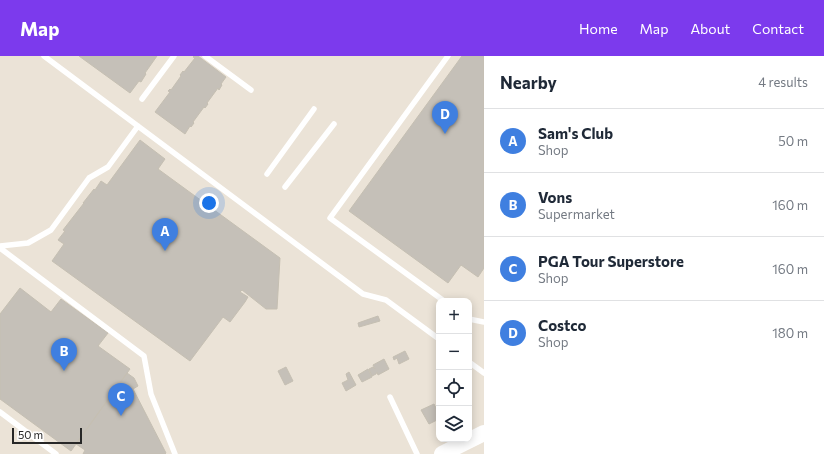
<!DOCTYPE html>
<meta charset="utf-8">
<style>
body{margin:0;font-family:Commissioner,sans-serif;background:#f2f2f3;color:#1f2937}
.controls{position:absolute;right:12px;bottom:12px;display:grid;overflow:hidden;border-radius:8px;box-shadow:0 2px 10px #0003}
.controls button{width:36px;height:36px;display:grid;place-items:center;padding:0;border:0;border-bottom:1px solid #e0e1e3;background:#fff;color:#1f2937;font:20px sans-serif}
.scale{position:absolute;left:12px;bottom:10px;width:70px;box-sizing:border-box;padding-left:4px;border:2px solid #272727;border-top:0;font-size:11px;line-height:14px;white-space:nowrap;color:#272727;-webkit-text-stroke:3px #fff;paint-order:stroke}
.you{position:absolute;left:209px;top:147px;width:14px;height:14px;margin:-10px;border:3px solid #fff;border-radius:50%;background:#1a73e8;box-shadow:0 0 0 6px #1a73e833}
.badge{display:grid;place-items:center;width:26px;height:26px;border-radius:50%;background:#7c3aed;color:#fff;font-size:13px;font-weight:700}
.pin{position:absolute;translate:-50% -33px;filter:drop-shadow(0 1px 2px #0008)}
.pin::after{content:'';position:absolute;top:21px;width:14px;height:12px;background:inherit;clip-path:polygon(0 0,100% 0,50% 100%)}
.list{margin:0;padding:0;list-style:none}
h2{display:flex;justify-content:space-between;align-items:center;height:52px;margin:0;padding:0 16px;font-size:17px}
h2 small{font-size:13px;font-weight:400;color:#747a83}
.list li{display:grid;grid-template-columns:26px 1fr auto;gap:12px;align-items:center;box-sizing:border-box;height:64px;padding:0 16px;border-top:1px solid #e0e1e3}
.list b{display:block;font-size:15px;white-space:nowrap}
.list p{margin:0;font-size:13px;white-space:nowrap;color:#747a83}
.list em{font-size:13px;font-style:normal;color:#747a83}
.icon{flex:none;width:22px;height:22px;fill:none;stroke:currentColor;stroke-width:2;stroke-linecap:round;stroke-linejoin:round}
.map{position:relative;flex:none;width:484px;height:398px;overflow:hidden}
header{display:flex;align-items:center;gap:24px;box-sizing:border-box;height:56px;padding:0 20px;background:#7c3aed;color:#fff}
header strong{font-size:19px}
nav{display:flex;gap:22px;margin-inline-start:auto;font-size:14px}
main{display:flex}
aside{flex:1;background:#fff}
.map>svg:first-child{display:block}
</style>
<header>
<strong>Map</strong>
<nav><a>Home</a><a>Map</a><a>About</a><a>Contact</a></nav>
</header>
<main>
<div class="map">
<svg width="484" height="398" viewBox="0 0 484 398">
<rect width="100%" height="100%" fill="#ebe3d7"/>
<!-- building -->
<path fill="#c5c0b8" stroke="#c5bfb2" d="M79,0H157L145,17L146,18L141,26L139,25L130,37Z
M194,0H198L226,21L221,28L222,29L219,34L218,32L207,47L208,48L205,52L204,51L193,66L194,67L191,71L190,70L185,78L155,56L170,36L168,35L170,33L171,34L181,20L180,19L183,15L184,16L195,2L193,1Z
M462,0H484V212L478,221L461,209L448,227L349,155Z
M140,84L165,103L158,113L280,202L277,253H266L242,234L240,236L248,241L245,246L230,266L223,261L190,305L52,205L64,188L58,184L65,175L63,174L84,147H83L94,133L95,134L101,125L107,129Z
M20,232L51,256L61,243L108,277L98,290L130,313L71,395L0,343V258Z
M378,260L380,265L359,271L358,267Z
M405,295L409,303L399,308L397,302L394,304L393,301Z
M384,303L389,313L378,319L377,316L376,318L372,320L369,313L373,311L375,313L373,309Z
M286,311L293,325L285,329L278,315Z
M368,313L372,321L362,326L358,319Z
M349,316L356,329L346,335L342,327L348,324L346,318Z
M127,317L134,322L138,330L133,333L166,397L165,398H83L85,394L76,388Z
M434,348L439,358V363L429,368L421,354Z"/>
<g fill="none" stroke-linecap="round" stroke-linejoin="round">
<!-- lane -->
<path stroke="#fff" stroke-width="5.5" d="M44,0L363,238L386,244L439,283
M205,0L251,34
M142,43L174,0
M267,118L314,53
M285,131L334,68
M0,190L28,187L51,174L89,122L108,111L138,70
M0,192L144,300L151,338L175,398
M444,245L330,162L448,0
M469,263L484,266
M469,306L484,317
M390,341L417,398
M0,356L56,398"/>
<!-- secondary -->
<path stroke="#fff" stroke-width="16" d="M442,398L484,377"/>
</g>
</svg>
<div class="controls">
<button>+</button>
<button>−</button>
<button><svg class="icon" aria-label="locate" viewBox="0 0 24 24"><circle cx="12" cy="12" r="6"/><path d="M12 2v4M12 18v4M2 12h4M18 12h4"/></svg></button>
<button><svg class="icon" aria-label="layers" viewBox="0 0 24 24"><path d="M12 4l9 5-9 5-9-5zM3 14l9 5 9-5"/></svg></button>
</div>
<div class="scale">50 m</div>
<div class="you"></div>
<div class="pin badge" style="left:165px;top:195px;background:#3f7fe0">A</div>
<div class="pin badge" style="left:64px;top:315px;background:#3f7fe0">B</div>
<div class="pin badge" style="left:121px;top:360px;background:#3f7fe0">C</div>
<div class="pin badge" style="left:445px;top:78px;background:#3f7fe0">D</div>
</div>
<aside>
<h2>Nearby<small>4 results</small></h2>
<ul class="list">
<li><span class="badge" style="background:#3f7fe0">A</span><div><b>Sam's Club</b><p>Shop</p></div><em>50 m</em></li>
<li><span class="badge" style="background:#3f7fe0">B</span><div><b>Vons</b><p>Supermarket</p></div><em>160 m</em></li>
<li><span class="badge" style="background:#3f7fe0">C</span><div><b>PGA Tour Superstore</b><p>Shop</p></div><em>160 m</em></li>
<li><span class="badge" style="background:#3f7fe0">D</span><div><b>Costco</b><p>Shop</p></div><em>180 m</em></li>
</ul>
</aside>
</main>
